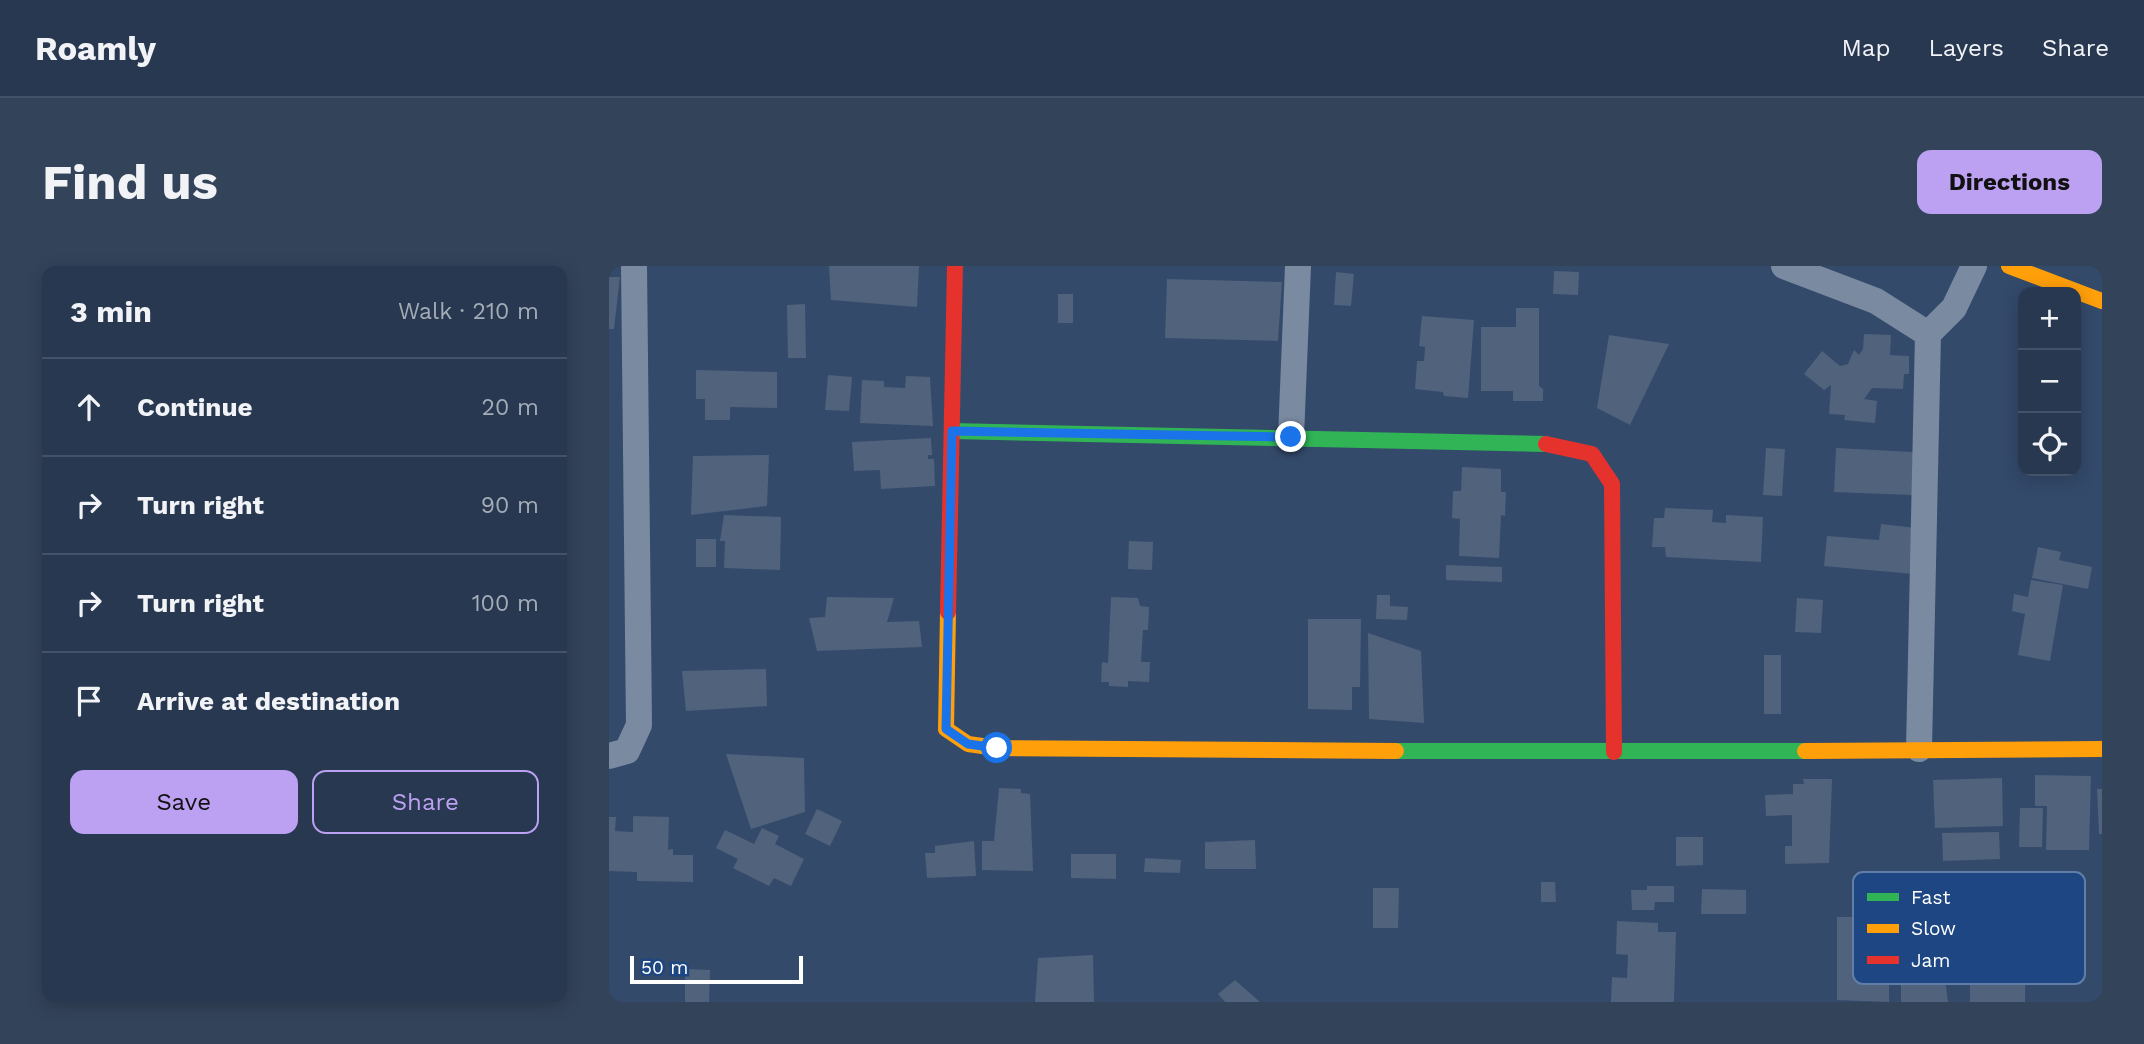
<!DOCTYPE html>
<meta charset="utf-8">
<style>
body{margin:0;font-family:"Work Sans",sans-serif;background:#33435a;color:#f1f3f6}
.controls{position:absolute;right:21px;top:21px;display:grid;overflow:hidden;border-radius:14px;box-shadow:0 4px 18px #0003}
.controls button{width:63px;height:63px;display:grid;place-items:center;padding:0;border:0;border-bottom:2px solid #435267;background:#273850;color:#f1f3f6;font:35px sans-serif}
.scale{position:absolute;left:21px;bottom:18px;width:173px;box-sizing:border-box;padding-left:7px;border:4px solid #fff;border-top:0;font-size:19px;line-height:24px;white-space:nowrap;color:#fff;-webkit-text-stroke:5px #1d4682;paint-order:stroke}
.stop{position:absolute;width:21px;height:21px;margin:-16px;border:5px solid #1a73e8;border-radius:50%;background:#fff}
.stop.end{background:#1a73e8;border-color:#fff;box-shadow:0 2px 7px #0008}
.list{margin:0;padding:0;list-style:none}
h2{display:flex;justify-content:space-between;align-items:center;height:91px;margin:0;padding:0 28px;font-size:30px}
h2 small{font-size:23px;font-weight:400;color:#a4acb7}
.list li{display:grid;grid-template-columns:46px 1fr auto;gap:21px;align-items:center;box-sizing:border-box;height:98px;padding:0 28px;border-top:2px solid #435267}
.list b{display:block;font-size:26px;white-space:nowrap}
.list em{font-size:23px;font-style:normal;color:#a4acb7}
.actions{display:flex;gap:14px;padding:21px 28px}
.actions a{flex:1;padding:16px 0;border:2px solid #bca0f2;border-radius:14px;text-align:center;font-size:24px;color:#bca0f2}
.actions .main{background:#bca0f2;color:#111}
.icon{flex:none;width:38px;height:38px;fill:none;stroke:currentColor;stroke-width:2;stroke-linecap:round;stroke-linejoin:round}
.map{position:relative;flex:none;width:1493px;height:736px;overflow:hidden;border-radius:14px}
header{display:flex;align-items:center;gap:42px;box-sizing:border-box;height:98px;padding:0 35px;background:#273850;border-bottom:2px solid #435267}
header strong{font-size:33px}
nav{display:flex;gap:38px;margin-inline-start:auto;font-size:24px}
.intro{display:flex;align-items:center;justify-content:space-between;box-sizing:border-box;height:168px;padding:0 42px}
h1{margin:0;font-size:49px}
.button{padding:18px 32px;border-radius:14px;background:#bca0f2;color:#111;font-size:24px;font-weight:700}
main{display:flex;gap:42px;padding:0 42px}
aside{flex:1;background:#273850;border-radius:14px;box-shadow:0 4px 18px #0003}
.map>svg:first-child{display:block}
</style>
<header>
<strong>Roamly</strong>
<nav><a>Map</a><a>Layers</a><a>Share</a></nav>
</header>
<div class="intro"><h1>Find us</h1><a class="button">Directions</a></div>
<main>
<aside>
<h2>3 min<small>Walk · 210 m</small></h2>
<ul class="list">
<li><svg class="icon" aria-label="ahead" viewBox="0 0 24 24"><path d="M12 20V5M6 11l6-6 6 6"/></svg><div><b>Continue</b></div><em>20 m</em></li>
<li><svg class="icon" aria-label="right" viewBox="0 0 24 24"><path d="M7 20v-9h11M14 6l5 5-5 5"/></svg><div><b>Turn right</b></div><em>90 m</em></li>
<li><svg class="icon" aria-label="right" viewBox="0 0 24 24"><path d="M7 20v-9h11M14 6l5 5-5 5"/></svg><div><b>Turn right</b></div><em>100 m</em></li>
<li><svg class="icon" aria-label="arrive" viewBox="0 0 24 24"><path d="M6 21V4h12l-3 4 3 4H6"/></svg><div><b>Arrive at destination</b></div></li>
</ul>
<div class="actions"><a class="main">Save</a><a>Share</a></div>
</aside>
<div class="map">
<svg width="1493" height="736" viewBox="0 0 1493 736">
<rect width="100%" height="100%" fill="#344a6b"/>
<!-- building -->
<path fill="#50627c" d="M220,0H310L308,41L222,34Z
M945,5L970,6L969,29L944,28Z
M727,6L745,8L742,40L725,39Z
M0,11H11L5,63H0Z
M558,13L673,16L669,75L556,72Z
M449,28H464V57H449Z
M196,38L197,92H179L178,39Z
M907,42H930V120L934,123V135H904V125H872V61H907Z
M813,50L865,54L859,132L835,130L834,126L806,123L808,95H815L816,81L810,80Z
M1255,68L1282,69L1281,89L1300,90V108H1295L1294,123L1263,122L1255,133L1268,135L1266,157L1235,154L1236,149L1220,148L1222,119L1215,124L1195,108L1213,85L1231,100L1239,98L1245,84L1250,89L1254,83Z
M1000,69L1060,78L1021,159L988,142Z
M87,104L168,106V142L121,141V154H96V133H87Z
M219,109L243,111L240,145L216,144Z
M297,110L321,111L324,160L251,157L253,114L275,115V121L296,122Z
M322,172L323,189H319V193H325L326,220L272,223L271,204L245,205L243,176Z
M1157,182L1176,183L1173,230L1154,229Z
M1227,182L1304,186L1303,229L1225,226Z
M160,189L158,240L82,249L84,190Z
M853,201L892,203V226H897L896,250L892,249L890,292L850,290L851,253L843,252L844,225H852Z
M1056,242L1104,244L1103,256L1117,257V249L1154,251L1152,296L1057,291L1056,281H1043L1045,252H1055Z
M115,249L172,251L171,304L115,302L116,275H111Z
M1272,258L1308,262L1304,308L1215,300L1218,270L1270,274Z
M87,273H107V301H87Z
M520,275L544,276L543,304L519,303Z
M1429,281L1452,286L1450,294L1483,301L1479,323L1423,312Z
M837,299L893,301V316L837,314Z
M1422,314L1454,319L1441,395L1409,389L1416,348L1403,345L1405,328L1419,331Z
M768,329H781V340L799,341L798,354L767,353Z
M218,331L285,332L278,356L310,355L313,381L208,385L200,352L216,351Z
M502,331L529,332L531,340L540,341L539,364H534L532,396H541L540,416L519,415V421L500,420V416H492L493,396L499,397Z
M1188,332L1214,334L1212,367L1186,366Z
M699,353H752L751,421H743V444L699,443Z
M759,367L812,385L815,457L760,453Z
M1155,389H1172V448H1155Z
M157,403L158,440L77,445L73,405Z
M117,488L195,492L196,546L142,563Z
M1426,509L1482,510L1480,584H1437L1438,540H1426Z
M1393,512L1394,560L1326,562L1324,514Z
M1194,513H1223L1220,597L1176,598V580H1183V549L1157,550L1156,529L1184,528V518H1195Z
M390,522L412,523V527L421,528L424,605L373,604V575H385Z
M1488,523H1493V568H1490Z
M1411,542H1434L1433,581H1410Z
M208,543L233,555L221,580L196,568Z
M24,550L60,551L59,584L64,583V589H84V616L28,615V606L0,605V551H7L6,565L24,566Z
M153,562L170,570L166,578L195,593L182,620L165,612L160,620L124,602L129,593L107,582L116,564L145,578Z
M1390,566L1391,593L1334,595L1333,567Z
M1067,571H1094V599L1067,600Z
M646,574L647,603H596V576Z
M365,575L367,610L318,612L316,587H326V580Z
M462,588H507V613L462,612Z
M536,592L572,594L571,607L535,606Z
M932,616H946L947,636H932Z
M1038,620H1065V636H1046L1045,644H1023L1022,624H1038Z
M764,622H790L789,662H764Z
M1093,623L1137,624V648H1092Z
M1228,651H1249V673H1280V736L1228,734Z
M1008,655L1049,657V666H1067L1065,736H1002L1003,711L1018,712L1019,689L1007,688Z
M1359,666L1417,667L1416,736H1361V709L1374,710V690H1359Z
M1292,685L1333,688L1339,736H1292Z
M484,689L485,736H426L429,692Z
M76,703L101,704L100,736H76Z
M626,714L651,736H616L609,728Z"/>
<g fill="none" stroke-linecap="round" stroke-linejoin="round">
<!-- street -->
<path stroke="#7a8aa1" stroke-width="26" d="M1175,0L1267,35L1319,68L1310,483
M1319,68L1345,42L1365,0
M682,171L689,0
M0,490L18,485L30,459L25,0"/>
<!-- fast -->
<path stroke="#30b455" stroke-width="16" d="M343,165L937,178
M787,485H1196"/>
<!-- slow -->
<path stroke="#ff9f0a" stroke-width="16" d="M1400,0L1493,35
M339,346L337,463L359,478L388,482L787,485
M1196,485L1493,483"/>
<!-- jam -->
<path stroke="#e5322d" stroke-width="16" d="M937,178L983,188L1003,218L1005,486
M339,346L346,0"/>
</g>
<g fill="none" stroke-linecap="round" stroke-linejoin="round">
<!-- route -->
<path stroke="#1a73e8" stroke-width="9" d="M388,482L359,478L337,463L343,165L682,171"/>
</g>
<!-- legend -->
<rect x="1244" y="606" width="232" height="112" rx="10" fill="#1d4682" stroke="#617ea8" stroke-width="2"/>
<rect x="1258" y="627" width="32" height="8" fill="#30b455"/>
<rect x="1258" y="658" width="32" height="9" fill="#ff9f0a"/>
<rect x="1258" y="690" width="32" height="8" fill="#e5322d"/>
<g font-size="19" fill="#fff">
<text x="1302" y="638">Fast</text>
<text x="1302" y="669">Slow</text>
<text x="1302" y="701">Jam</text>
</g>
</svg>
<div class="controls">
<button>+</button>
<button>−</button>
<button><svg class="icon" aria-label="locate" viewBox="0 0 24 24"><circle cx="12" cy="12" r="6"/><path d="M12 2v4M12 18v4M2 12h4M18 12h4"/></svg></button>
</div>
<div class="scale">50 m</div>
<div class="stop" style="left:388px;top:482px"></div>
<div class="stop end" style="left:682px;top:171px"></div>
</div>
</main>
